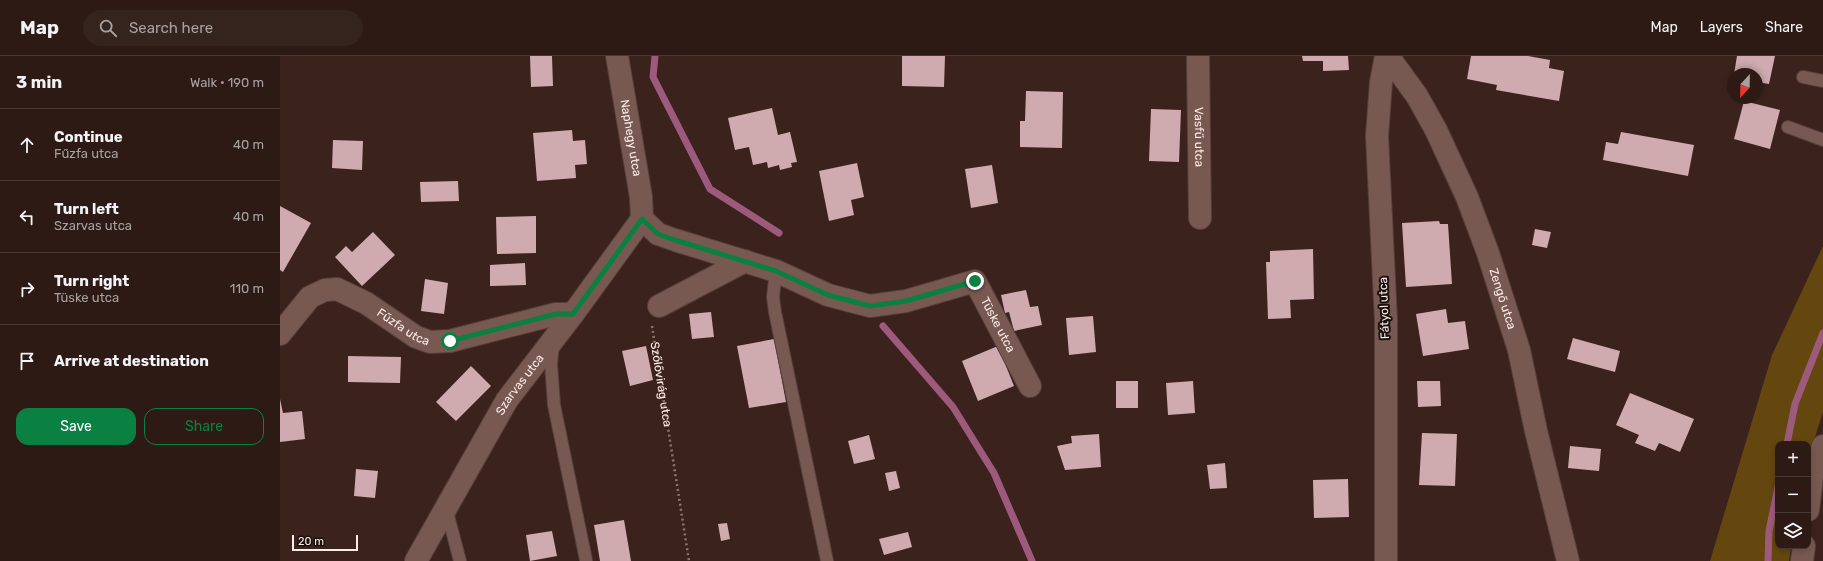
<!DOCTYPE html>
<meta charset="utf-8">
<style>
body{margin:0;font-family:Rubik,sans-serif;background:#35231e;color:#f1f3f6}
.controls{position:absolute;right:12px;bottom:12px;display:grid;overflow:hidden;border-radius:8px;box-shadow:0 2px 6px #0003}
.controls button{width:36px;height:36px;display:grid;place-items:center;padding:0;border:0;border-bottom:1px solid #483834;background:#2d1a15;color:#f1f3f6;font:20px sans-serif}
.compass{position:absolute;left:1447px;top:12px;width:36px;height:36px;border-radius:50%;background:#2d1a15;box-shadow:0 2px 6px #0003;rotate:202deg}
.scale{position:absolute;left:12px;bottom:10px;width:66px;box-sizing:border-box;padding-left:4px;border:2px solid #fdebe6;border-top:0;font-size:11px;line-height:14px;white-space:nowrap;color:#fdebe6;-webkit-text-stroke:3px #1b0f0c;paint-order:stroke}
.stop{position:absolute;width:12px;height:12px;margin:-9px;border:3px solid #0b8043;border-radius:50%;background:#fff}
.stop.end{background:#0b8043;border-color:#fff;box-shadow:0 1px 4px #0008}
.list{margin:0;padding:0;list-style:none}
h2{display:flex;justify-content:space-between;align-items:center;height:52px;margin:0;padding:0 16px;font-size:17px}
h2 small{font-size:13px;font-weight:400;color:#a7a1a0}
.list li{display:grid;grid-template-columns:26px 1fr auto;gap:12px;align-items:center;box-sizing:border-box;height:72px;padding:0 16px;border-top:1px solid #483834}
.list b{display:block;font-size:15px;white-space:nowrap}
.list p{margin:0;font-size:13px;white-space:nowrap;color:#a7a1a0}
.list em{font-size:13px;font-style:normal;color:#a7a1a0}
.actions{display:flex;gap:8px;padding:12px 16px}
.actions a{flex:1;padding:9px 0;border:1px solid #0b8043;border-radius:12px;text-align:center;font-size:14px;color:#0b8043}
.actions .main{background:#0b8043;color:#fff}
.icon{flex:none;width:22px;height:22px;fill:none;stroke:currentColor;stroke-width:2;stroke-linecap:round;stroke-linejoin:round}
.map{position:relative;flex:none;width:1543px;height:505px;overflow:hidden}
header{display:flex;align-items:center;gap:24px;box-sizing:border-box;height:56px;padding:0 20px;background:#2d1a15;border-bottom:1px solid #483834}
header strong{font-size:19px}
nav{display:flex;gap:22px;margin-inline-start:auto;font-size:14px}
.search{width:280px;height:36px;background:#35231e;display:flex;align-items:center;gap:10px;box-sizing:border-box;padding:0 14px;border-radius:22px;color:#a7a1a0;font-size:15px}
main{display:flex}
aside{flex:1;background:#2d1a15}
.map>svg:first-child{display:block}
</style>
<header>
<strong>Map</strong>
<div class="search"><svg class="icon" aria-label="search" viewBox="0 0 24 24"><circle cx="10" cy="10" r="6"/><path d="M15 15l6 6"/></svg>Search here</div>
<nav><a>Map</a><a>Layers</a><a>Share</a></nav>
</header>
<main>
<aside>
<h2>3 min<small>Walk · 190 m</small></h2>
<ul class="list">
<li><svg class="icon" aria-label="ahead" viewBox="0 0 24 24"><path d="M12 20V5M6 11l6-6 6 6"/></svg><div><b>Continue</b><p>Fűzfa utca</p></div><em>40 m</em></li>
<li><svg class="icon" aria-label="left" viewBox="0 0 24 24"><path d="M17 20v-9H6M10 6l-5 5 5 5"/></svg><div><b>Turn left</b><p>Szarvas utca</p></div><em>40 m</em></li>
<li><svg class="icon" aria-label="right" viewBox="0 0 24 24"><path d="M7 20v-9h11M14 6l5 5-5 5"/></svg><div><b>Turn right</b><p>Tüske utca</p></div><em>110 m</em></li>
<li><svg class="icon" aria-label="arrive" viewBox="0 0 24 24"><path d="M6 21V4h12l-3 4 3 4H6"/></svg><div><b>Arrive at destination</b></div></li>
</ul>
<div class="actions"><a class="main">Save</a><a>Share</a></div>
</aside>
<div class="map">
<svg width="1543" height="505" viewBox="0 0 1543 505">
<rect width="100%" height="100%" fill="#3c221c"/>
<!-- green -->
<path fill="#64470f" d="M1543,190V356L1528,403V388H1498V490H1511L1509,505H1430L1492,299Z"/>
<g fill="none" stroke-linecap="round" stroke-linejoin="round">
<!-- stream -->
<path stroke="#9e5a7c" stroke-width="7" d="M375,0L373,21L430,133L499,177
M603,270L673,351L714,417L752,505
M1507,388L1515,348L1543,277
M1488,505L1489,475L1498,431"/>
</g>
<!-- building -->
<path fill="#cfabaf" d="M250,0H272L273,30L251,31Z
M622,0H665L664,31L622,30Z
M1022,0H1068L1069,14L1043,15V5H1023Z
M1191,0H1248L1270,4L1269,12L1284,15L1279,45L1216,34L1217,29L1187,23Z
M1457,0H1495L1489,28L1477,26V18H1454Z
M746,35L783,36L782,92L740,91V65H745Z
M1464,45L1500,54L1490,93L1454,83Z
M492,52L498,79L510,76L517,106L511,107L512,111L500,114L499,109L488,112L487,106L473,109L469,91L455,94L448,62Z
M871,53L901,54L899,106L869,105Z
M292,74L293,85L305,84L307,108L295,109L296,122L257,125L253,77Z
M1341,76L1414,89L1408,120L1323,104L1326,86L1338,88Z
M53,84L83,85L82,114L52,112Z
M577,107L584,141L571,144L574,159L549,165L539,115Z
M712,109L718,147L691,152L685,113Z
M178,125L179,145L141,146L140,126Z
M0,150L31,167L3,216L0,214Z
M256,160V197L217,198L216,161Z
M1159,165L1160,168H1168L1172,228L1126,231L1122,167Z
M1255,173L1271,176L1267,192L1252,189Z
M93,176L115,199L82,230L55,201L66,190L72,196Z
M1033,193L1034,243L1010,244L1011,262L988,263L986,206H990V195Z
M245,207L246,229L210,230V209Z
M145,223L168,227L164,258L141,255Z
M746,234L750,251L758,250L762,269L734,275L729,256L725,257L721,239Z
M1166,253L1168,267L1185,265L1189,293L1143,300L1136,258Z
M431,256L434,281L412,283L409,258Z
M813,260L816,296L789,299L786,262Z
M1293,282L1340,295L1335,316L1287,303Z
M494,283L506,346L469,352L457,290Z
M366,290L373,324L350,330L342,295Z
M718,290L734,330L698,345L682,305Z
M68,300L121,301L120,327L68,326Z
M191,310L211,330L176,365L156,346Z
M836,325H858V352H836Z
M913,325L915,357L888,359L886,327Z
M1137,325H1160L1161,350L1138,351Z
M1350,337L1414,363L1400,396L1379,387L1375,395L1355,387L1359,379L1336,369Z
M0,343L3,357L22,355L25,383L0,386Z
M1142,377L1177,378L1175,430L1139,429Z
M819,378L821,411L785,414L777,390L792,387L791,380Z
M589,379L595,403L574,408L568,385Z
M1290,390L1321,393L1319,415L1288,412Z
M945,407L947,432L930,433L927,409Z
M76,413L98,415L95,442L74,440Z
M616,415L620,432L609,435L605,417Z
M1068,423L1069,461L1034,462L1033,424Z
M344,464L351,505H320L314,469Z
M447,467L450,483L441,485L438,468Z
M272,475L277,500L250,505L246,479Z
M628,476L632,491L604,499L599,483Z"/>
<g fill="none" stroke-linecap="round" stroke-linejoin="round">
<defs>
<path id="service" d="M1523,21L1543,25
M1508,71L1543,84
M496,215L493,241L495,256L547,505
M273,288L271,308L274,349L306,504
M166,452L180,505"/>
<g id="minor">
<path id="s2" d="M337,0L361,141L362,163"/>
<path id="s3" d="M918,0L920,162"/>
<path id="s4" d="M1108,0L1137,40L1156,74L1187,141L1208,197L1239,294L1256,375L1288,505"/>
<path id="s5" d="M362,163L378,178L395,184L496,215L548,239L590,250L626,245L695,225L750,330"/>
<path d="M379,250L465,205"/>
<path id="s6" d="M0,278L30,241L45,234L57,233L86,247L136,281L150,286L170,285L276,258H293"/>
<path d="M1528,454L1532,420L1543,390"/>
<path id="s7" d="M136,505L227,344L293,258L362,163"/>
<path d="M1106,505V265L1097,80L1101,26L1106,0"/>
<path d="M1522,505L1524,490"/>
</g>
</defs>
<!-- service casing -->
<use href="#service" stroke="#57403c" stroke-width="14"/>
<!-- minor casing -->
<use href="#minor" stroke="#57403c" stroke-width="24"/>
<!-- path -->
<path stroke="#8c756f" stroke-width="2.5" stroke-dasharray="2 3" stroke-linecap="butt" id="s1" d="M372,270L409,505"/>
<!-- service -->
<use href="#service" stroke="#785952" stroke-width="12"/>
<!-- minor -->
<use href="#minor" stroke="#785952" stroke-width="22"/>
</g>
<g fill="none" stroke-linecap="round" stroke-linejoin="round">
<!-- route -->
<path stroke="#0b8043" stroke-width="5" d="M170,285L276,258H293L362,163L378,178L395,184L496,215L548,239L590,250L626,245L695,225"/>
</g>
<g text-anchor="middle" stroke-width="4" stroke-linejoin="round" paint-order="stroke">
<!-- street labels -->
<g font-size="12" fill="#fdebe6" stroke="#1b0f0c">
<text dy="4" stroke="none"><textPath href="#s2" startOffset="83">Naphegy utca</textPath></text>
<text dy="4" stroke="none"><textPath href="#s3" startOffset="81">Vasfű utca</textPath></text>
<text dy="4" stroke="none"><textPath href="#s4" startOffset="270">Zengő utca</textPath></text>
<text transform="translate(1104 252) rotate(-92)" y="4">Fátyol utca</text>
<text dy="4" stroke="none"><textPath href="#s6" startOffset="153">Fűzfa utca</textPath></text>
<text dy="4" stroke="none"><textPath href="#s5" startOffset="404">Tüske utca</textPath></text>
<text dy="4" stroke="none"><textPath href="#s7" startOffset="205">Szarvas utca</textPath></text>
<text dy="4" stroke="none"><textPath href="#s1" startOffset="59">Szőlővirág utca</textPath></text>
</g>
</g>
</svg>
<div class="controls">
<button>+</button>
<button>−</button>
<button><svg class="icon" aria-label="layers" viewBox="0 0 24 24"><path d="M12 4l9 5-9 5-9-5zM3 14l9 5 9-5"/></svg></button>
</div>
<svg class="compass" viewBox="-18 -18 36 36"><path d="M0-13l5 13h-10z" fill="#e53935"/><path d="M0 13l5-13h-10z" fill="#a7a1a0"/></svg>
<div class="scale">20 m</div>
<div class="stop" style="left:170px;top:285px"></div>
<div class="stop end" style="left:695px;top:225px"></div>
</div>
</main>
